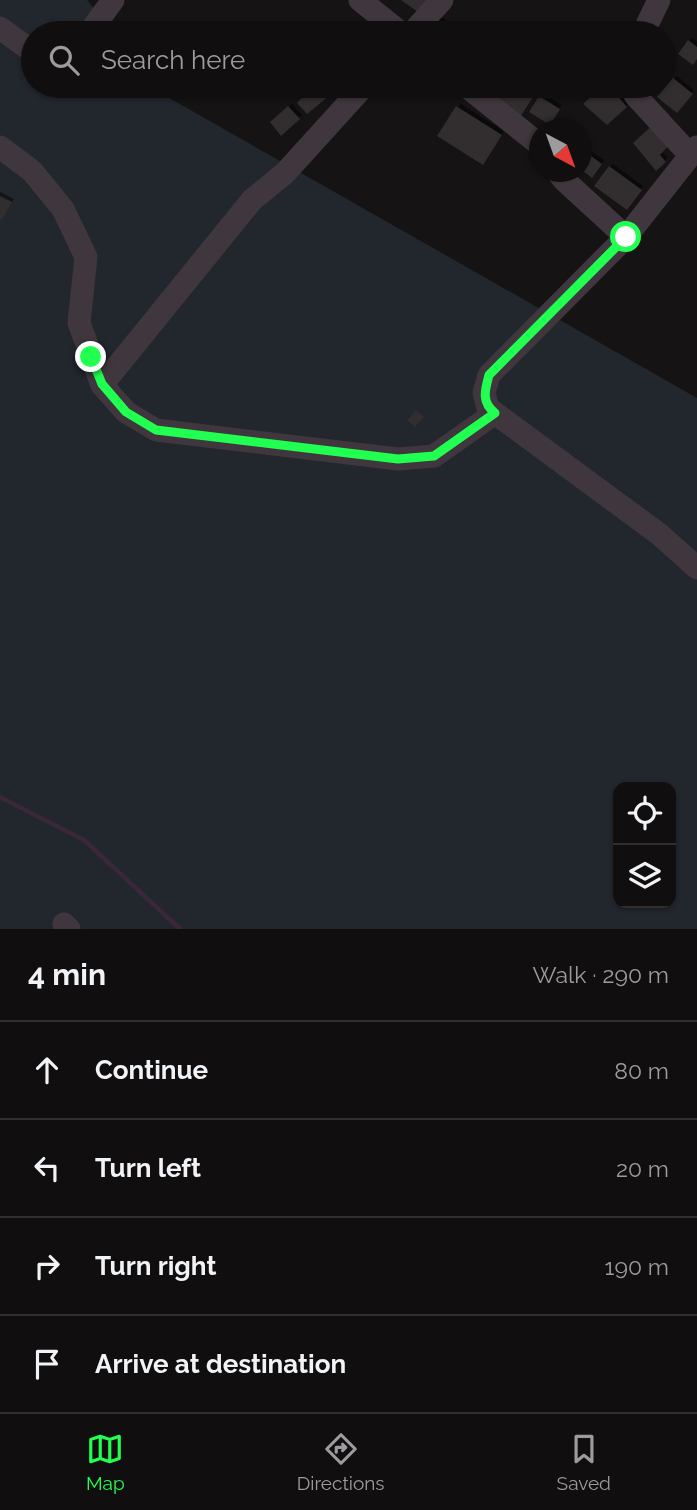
<!DOCTYPE html>
<meta charset="utf-8">
<style>
body{margin:0;font-family:Raleway,sans-serif;background:#191718;color:#f1f3f6}
.controls{position:absolute;right:21px;bottom:21px;display:grid;overflow:hidden;border-radius:14px;box-shadow:0 2px 5px #0004}
.controls button{width:63px;height:63px;display:grid;place-items:center;padding:0;border:0;border-bottom:2px solid #302e2f;background:#100e0f;color:#f1f3f6;font:35px sans-serif}
.compass{position:absolute;left:529px;top:119px;width:63px;height:63px;border-radius:50%;background:#100e0f;box-shadow:0 2px 5px #0004;rotate:139deg}
.stop{position:absolute;width:21px;height:21px;margin:-16px;border:5px solid #21ff51;border-radius:50%;background:#fff}
.stop.end{background:#21ff51;border-color:#fff;box-shadow:0 2px 7px #0008}
.list{margin:0;padding:0;list-style:none}
h2{display:flex;justify-content:space-between;align-items:center;height:91px;margin:0;padding:0 28px;font-size:30px}
h2 small{font-size:23px;font-weight:400;color:#9c9c9e}
.list li{display:grid;grid-template-columns:46px 1fr auto;gap:21px;align-items:center;box-sizing:border-box;height:98px;padding:0 28px;border-top:2px solid #302e2f}
.list b{display:block;font-size:26px;white-space:nowrap}
.list em{font-size:23px;font-style:normal;color:#9c9c9e}
.icon{flex:none;width:38px;height:38px;fill:none;stroke:currentColor;stroke-width:2;stroke-linecap:round;stroke-linejoin:round}
.map{position:relative;flex:none;width:697px;height:929px;overflow:hidden}
.search{position:absolute;background:#100e0f;box-shadow:0 2px 5px #0004;left:21px;right:21px;top:21px;height:77px;display:flex;align-items:center;gap:18px;box-sizing:border-box;padding:0 24px;border-radius:38px;color:#9c9c9e;font-size:26px}
.sheet{height:483px;background:#100e0f}
nav{display:flex;justify-content:space-around;align-items:center;box-sizing:border-box;height:98px;border-top:2px solid #302e2f;background:#100e0f;font-size:19px;color:#9c9c9e}
nav a{display:grid;justify-items:center;gap:4px}
nav .on{color:#21ff51}
.map>svg:first-child{display:block}
</style>
<div class="map">
<svg width="697" height="929" viewBox="0 0 697 929">
<rect width="100%" height="100%" fill="#151314"/>
<!-- green -->
<path fill="#22262d" fill-rule="evenodd" d="M0,0H87L114,33H33V86H156L164,95L697,398V929H0ZM618,787H671V903H618Z"/>
<!-- shadow -->
<path fill="#0007" d="M440,16L453,26L448,33H435L430,29Z
M615,21L629,30L627,33H606Z
M462,22L472,29L469,33H454Z
M367,25L377,33H359Z
M692,38L697,41V58L689,41Z
M677,76L694,90L680,107L674,79Z
M316,86H326L331,92L308,112L300,103Z
M510,86H534L532,88L537,91L520,115L500,102Z
M604,86H615L629,103L607,123L586,104Z
M543,94L562,105L553,119L540,97Z
M292,104L302,115L281,133L272,122Z
M461,104L504,131L486,160L458,107Z
M636,144L661,151L668,158L656,168Z
M591,151L604,160L592,175L582,168V163Z
M613,164L643,186L629,205L610,167Z
M0,192L14,199L2,218L0,217Z"/>
<g fill="none" stroke-linecap="round" stroke-linejoin="round">
<!-- stream -->
<path stroke="#3a283a" stroke-width="4.5" d="M0,797L84,840L180,929"/>
</g>
<!-- building -->
<path fill="#322e2f" d="M401,0H427L418,12Z
M435,18L451,30L449,33H432L427,30Z
M610,23L627,33H604Z
M458,24L472,33H452Z
M688,40L697,47V59L693,65L678,54Z
M673,78L693,94L677,113L657,97Z
M313,86H320L329,96L307,114L297,103Z
M508,86H522L535,94L520,117L498,103Z
M602,86H609L627,107L607,125L583,104Z
M539,96L560,109L550,125L529,112Z
M288,106L300,119L281,136L270,122Z
M456,106L502,135L483,165L437,136Z
M654,124L671,143L660,155L666,162L656,171L633,143Z
M587,153L602,164L592,178L582,170V160Z
M609,166L642,190L627,210L594,186Z
M0,196L12,202L2,220L0,219Z
M416,410L424,417L415,427L407,420Z"/>
<g fill="none" stroke-linecap="round" stroke-linejoin="round">
<!-- minor -->
<path stroke="#3f373d" stroke-width="23" d="M360,0L401,33
M0,28L33,52
M89,33L113,0
M412,33L442,0
M643,33L659,0
M466,86L540,145
M634,86L635,95L690,155
M0,147L32,171L63,209L86,257L79,323L102,385L126,412L156,430L398,459L434,456L495,413
M697,147L626,237L489,375L484,393L488,408L659,534L697,568
M558,172L564,180L626,237
M102,385L252,200L285,173L364,86
M64,924L69,929"/>
</g>
<g fill="none" stroke-linecap="round" stroke-linejoin="round">
<!-- route -->
<path stroke="#21ff51" stroke-width="9" d="M91,357L102,384L126,412L156,430L398,459L434,456L495,413C481,402 485,390 489,375L626,237"/>
</g>
</svg>
<div class="controls">
<button><svg class="icon" aria-label="locate" viewBox="0 0 24 24"><circle cx="12" cy="12" r="6"/><path d="M12 2v4M12 18v4M2 12h4M18 12h4"/></svg></button>
<button><svg class="icon" aria-label="layers" viewBox="0 0 24 24"><path d="M12 4l9 5-9 5-9-5zM3 14l9 5 9-5"/></svg></button>
</div>
<svg class="compass" viewBox="-18 -18 36 36"><path d="M0-13l5 13h-10z" fill="#e53935"/><path d="M0 13l5-13h-10z" fill="#9c9c9e"/></svg>
<div class="stop" style="left:626px;top:237px"></div>
<div class="stop end" style="left:91px;top:357px"></div>
<div class="search"><svg class="icon" aria-label="search" viewBox="0 0 24 24"><circle cx="10" cy="10" r="6"/><path d="M15 15l6 6"/></svg>Search here</div>
</div>
<section class="sheet">
<h2>4 min<small>Walk · 290 m</small></h2>
<ul class="list">
<li><svg class="icon" aria-label="ahead" viewBox="0 0 24 24"><path d="M12 20V5M6 11l6-6 6 6"/></svg><div><b>Continue</b></div><em>80 m</em></li>
<li><svg class="icon" aria-label="left" viewBox="0 0 24 24"><path d="M17 20v-9H6M10 6l-5 5 5 5"/></svg><div><b>Turn left</b></div><em>20 m</em></li>
<li><svg class="icon" aria-label="right" viewBox="0 0 24 24"><path d="M7 20v-9h11M14 6l5 5-5 5"/></svg><div><b>Turn right</b></div><em>190 m</em></li>
<li><svg class="icon" aria-label="arrive" viewBox="0 0 24 24"><path d="M6 21V4h12l-3 4 3 4H6"/></svg><div><b>Arrive at destination</b></div></li>
</ul>
</section>
<nav>
<a class="on"><svg class="icon" aria-label="map" viewBox="0 0 24 24"><path d="M3 6l6-2 6 2 6-2v14l-6 2-6-2-6 2zM9 4v14M15 6v14"/></svg>Map</a>
<a><svg class="icon" aria-label="directions" viewBox="0 0 24 24"><path d="M12 3l9 9-9 9-9-9zM9 14v-3h6M13 9l2 2-2 2"/></svg>Directions</a>
<a><svg class="icon" aria-label="saved" viewBox="0 0 24 24"><path d="M7 4h10v16l-5-4-5 4z"/></svg>Saved</a>
</nav>
